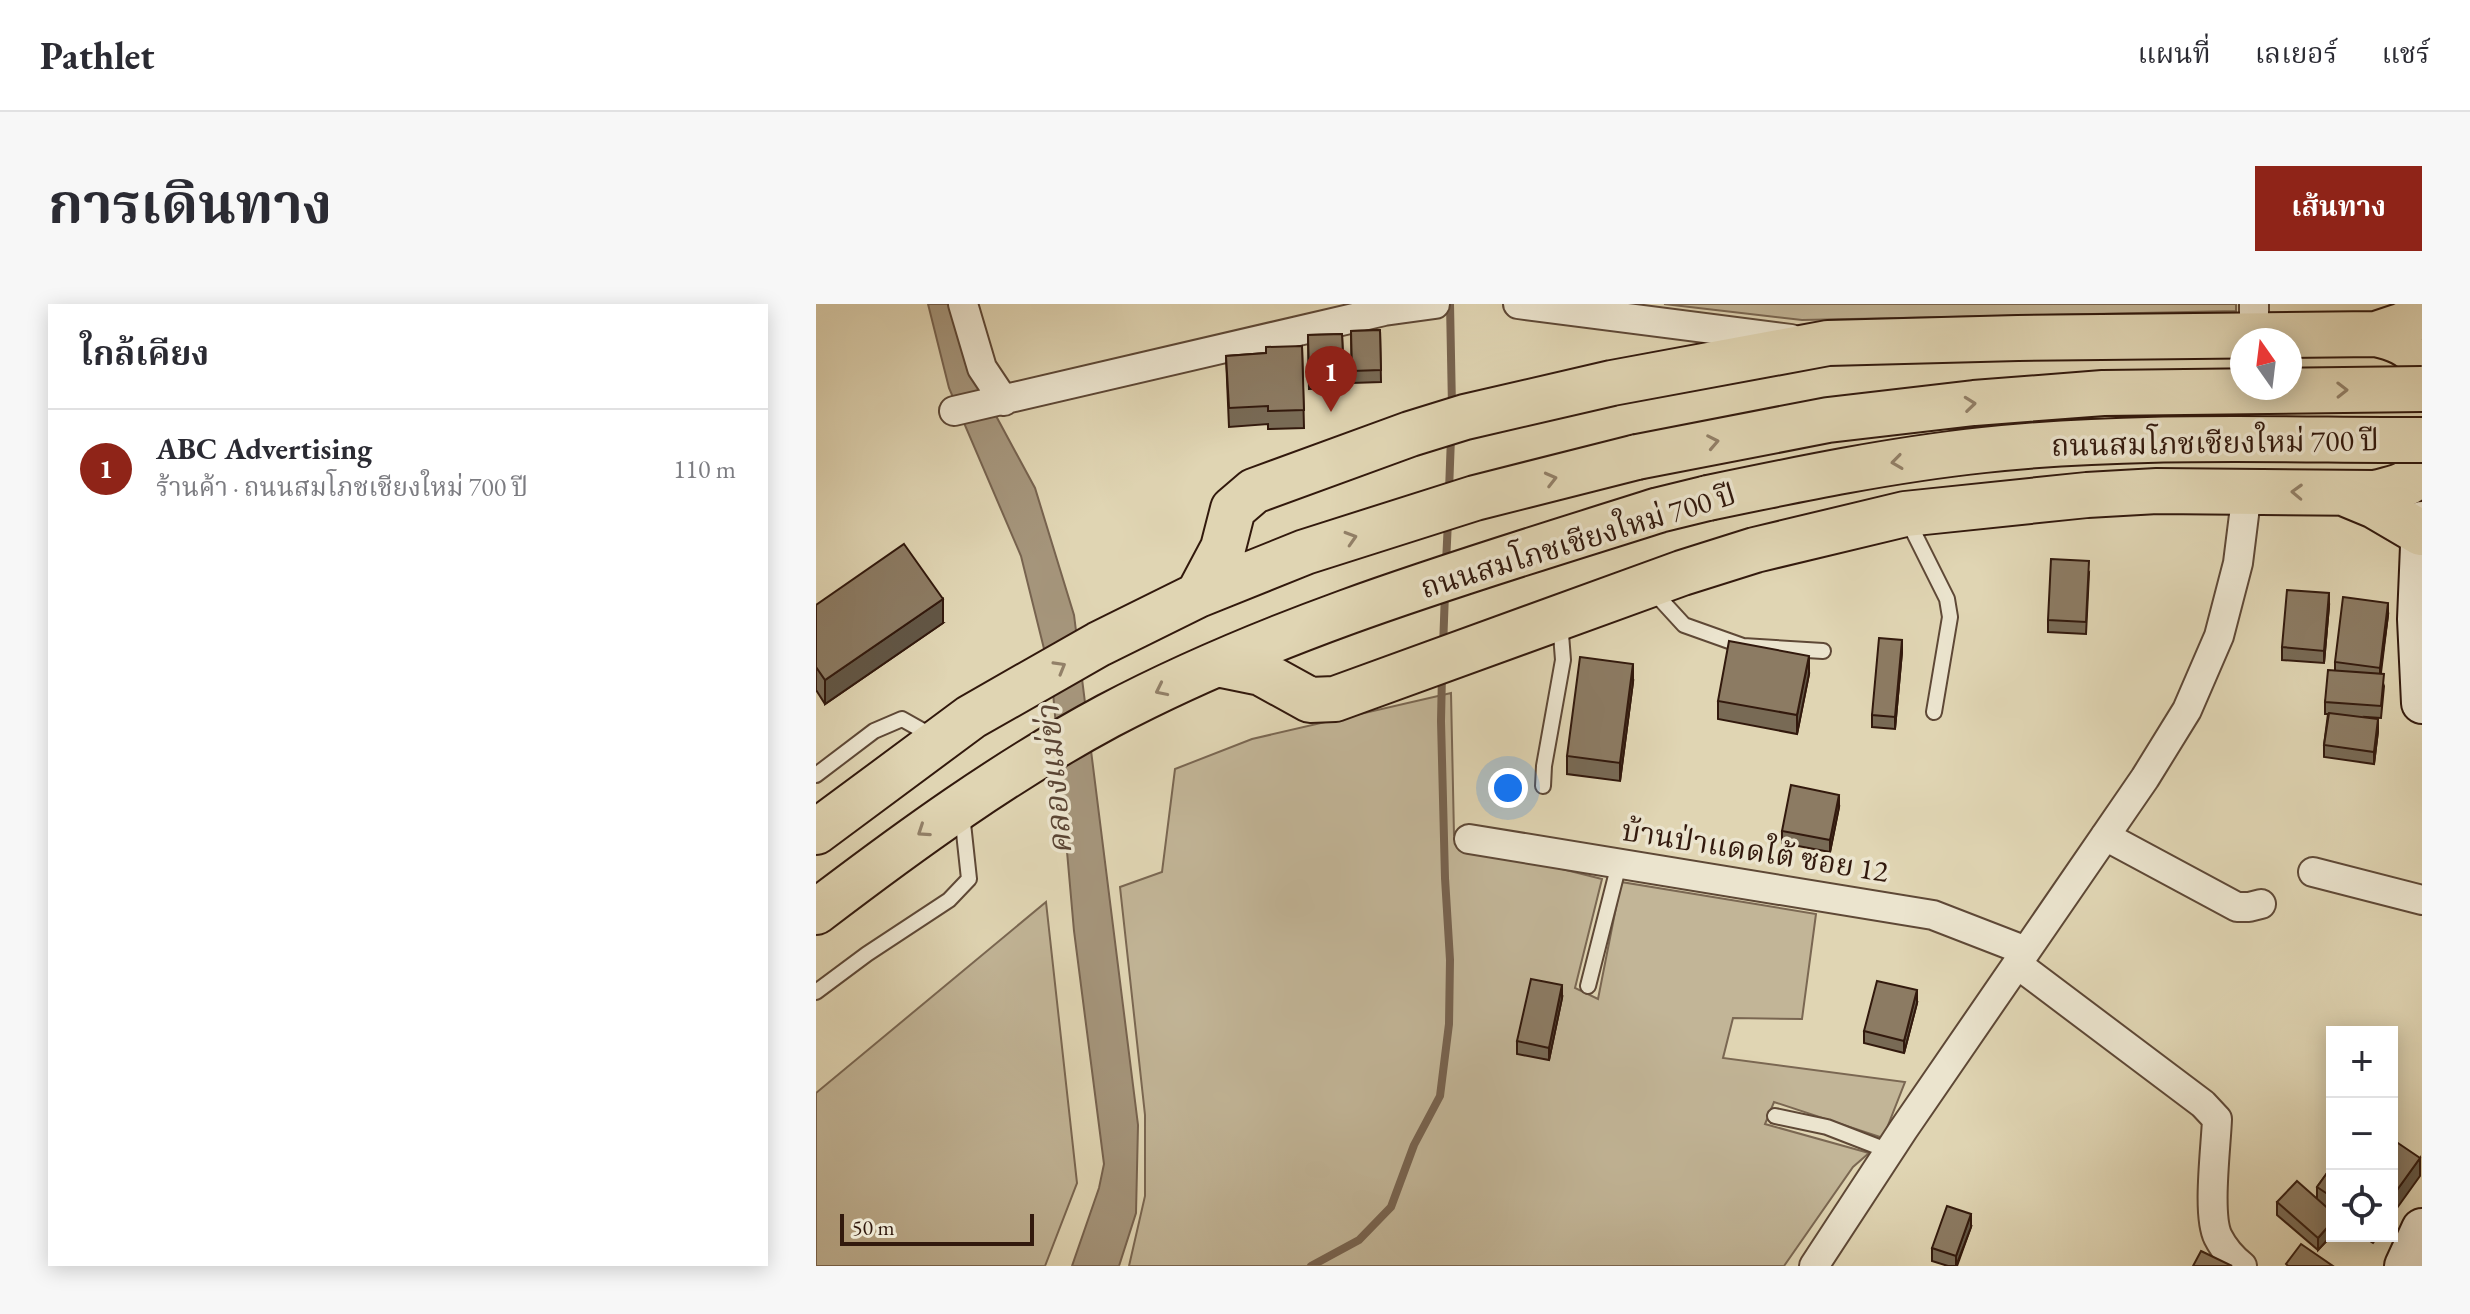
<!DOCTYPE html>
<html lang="th">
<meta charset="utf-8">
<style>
body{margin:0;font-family:"EB Garamond","Noto Serif Thai",serif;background:#f7f7f7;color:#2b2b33}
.controls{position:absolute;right:24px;bottom:24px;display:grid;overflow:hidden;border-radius:0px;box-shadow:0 4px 20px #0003}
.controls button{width:72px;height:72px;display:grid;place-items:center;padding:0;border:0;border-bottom:2px solid #e1e1e2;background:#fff;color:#2b2b33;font:40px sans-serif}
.compass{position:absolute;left:1414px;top:24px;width:72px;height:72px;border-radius:50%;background:#fff;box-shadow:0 4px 20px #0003;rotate:346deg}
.scale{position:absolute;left:24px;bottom:20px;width:194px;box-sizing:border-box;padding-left:8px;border:4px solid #32190d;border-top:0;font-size:22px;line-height:28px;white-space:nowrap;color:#32190d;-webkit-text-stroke:6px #ebe4ce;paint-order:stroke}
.you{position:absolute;left:692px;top:484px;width:28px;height:28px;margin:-20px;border:6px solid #fff;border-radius:50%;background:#1a73e8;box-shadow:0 0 0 12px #1a73e833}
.badge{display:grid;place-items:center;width:52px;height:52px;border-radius:50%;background:#8f2418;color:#fff;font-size:26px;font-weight:700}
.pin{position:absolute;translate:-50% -66px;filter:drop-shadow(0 2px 4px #0008)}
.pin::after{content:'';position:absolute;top:42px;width:28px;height:24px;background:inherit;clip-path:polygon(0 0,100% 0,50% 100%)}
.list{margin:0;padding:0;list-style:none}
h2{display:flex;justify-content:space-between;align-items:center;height:104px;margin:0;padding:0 32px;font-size:34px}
h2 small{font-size:26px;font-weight:400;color:#7c7c81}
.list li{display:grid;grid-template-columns:52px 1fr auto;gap:24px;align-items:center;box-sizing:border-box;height:120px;padding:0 32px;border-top:2px solid #e1e1e2}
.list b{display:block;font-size:30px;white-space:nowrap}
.list p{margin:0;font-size:26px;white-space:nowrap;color:#7c7c81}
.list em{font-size:26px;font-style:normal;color:#7c7c81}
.icon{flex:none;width:44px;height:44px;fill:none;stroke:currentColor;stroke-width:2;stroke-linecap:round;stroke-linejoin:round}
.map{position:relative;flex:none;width:1606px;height:962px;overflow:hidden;border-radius:0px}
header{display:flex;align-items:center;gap:48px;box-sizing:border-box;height:112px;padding:0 40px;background:#fff;border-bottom:2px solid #e1e1e2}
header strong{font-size:38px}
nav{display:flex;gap:44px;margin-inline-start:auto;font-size:28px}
.intro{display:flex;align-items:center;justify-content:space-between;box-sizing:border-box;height:192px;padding:0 48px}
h1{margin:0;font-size:56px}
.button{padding:20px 36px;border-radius:0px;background:#8f2418;color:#fff;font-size:28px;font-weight:700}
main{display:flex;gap:48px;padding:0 48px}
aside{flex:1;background:#fff;border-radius:0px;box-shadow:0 4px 20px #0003}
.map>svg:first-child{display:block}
</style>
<header>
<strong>Pathlet</strong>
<nav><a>แผนที่</a><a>เลเยอร์</a><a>แชร์</a></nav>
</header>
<div class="intro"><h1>การเดินทาง</h1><a class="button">เส้นทาง</a></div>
<main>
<aside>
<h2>ใกล้เคียง<small></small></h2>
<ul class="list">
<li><span class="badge">1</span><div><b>ABC Advertising</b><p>ร้านค้า · ถนนสมโภชเชียงใหม่ 700 ปี</p></div><em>110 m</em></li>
</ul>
</aside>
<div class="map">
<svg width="1606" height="962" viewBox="0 0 1606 962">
<rect width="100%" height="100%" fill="#e0d5b3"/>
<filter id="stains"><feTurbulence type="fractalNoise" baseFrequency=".0025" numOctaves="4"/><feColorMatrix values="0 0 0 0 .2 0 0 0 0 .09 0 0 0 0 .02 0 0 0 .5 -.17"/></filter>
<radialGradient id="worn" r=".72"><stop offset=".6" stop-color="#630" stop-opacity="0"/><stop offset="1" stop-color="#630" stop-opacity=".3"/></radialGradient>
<!-- green -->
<path fill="#c2b597" stroke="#7a6752" stroke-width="2" d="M848,0H1420V7L986,16Z
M635,389L638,531L726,560L786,575L759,684L782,695L805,578L1000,610L986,715L917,714L907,754L1089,778L1067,834L958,798L949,820L1053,849L1037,863L968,962H313L329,892V811L304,583L346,568L359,465L436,435Z
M230,598L261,879L229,962H0V789Z"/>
<!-- water -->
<path fill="#a5957b" stroke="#77634f" stroke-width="2" d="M112,0H142L179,110L219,184L258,311L322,821L320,909L303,962H256L283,884L288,860L258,627L236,377L205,252L133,84Z"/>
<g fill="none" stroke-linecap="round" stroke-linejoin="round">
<!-- stream -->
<path stroke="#77634f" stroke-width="8" d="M634,0L636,103
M633,187L635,133
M630,259L632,217
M627,343L629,289
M495,962L543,936L575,903L598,841L624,792L633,720L634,656L629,574L625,417L626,369"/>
<defs>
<path id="lane" d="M1092,217L1131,295L1134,313L1118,408
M835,285L868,321L927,342L1007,347
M0,471L58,427L86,415L118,433
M727,482L728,462L747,356L744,317
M772,682L803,560
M0,688L51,650L133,596L153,575L146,510
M959,812L1011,823L1073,847"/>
<path id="street" d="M147,0L166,64L188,97
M702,0L975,35
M1438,0V30
M138,107L568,7L619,0
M1289,532L1421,603H1433L1445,600
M653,535L1117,611L1210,647
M1497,568L1606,596
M1201,660L1387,800L1401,815C1400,843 1391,911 1402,933C1408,945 1416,954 1426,962
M998,962L1087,826L1329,474L1371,406L1403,332L1422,259L1431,187"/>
<path id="secondary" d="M1606,218L1602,315L1606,399
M1589,962L1606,925"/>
<path id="primary" d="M1560,30C1578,34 1595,40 1606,56
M1530,190L1559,202L1605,229
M382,291L407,244L417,205L438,187L594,130L649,113L796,79L1012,39L1202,34L1560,30L1587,21L1606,11
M401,360L445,369L494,396L519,395L866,269L939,246L1089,210L1271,191L1341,187L1559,189C1579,184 1594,182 1606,165
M0,528L155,413L283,340L382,291L489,248L659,194L821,153
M0,608C93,537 188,468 292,412C466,320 657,265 843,206L892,194"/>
</defs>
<!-- lane casing -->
<use href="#lane" stroke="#5e4836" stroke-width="18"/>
<!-- street casing -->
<use href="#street" stroke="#5e4836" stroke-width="32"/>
<!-- secondary casing -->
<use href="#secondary" stroke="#32190d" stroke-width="44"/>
<!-- primary casing -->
<use href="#primary" stroke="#32190d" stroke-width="48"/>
<!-- lane -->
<use href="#lane" stroke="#ebe4ce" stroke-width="14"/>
<!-- street -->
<use href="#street" stroke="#ebe4ce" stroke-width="28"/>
<!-- secondary -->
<use href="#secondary" stroke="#ebe4ce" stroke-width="40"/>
<!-- primary -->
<use href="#primary" stroke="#e0d5b3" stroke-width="44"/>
<defs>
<path id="primary-bridge" d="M821,153L1012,116L1158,99L1287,89L1606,85
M892,194C983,175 1074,156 1168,146C1313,130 1460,136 1606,136"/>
</defs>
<!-- primary-bridge casing -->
<use href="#primary-bridge" stroke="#32190d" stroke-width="48" stroke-linecap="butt"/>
<!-- primary-bridge -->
<use href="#primary-bridge" stroke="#e0d5b3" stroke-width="44"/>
</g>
<!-- wall -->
<path fill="#786a55" stroke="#32190d" stroke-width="2" d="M564,26L565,78L536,79L535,27Z
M526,30L528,84L493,85L492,31Z
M486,42L488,124L452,125V120L413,123L410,52L450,49Z
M1273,269L1270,330L1232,328V316Z
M0,301L127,319L9,400L0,386Z
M1513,302L1508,359L1466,356V343Z
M1572,311L1564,370L1568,382L1565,414L1549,413L1562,427L1558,460L1508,453V441L1512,410H1509V398L1519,366V358Z
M1086,348L1079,425L1056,423V411Z
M993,370L981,430L902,415V397Z
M817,378L804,477L751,470V452Z
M1023,503L1014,548L966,539V527Z
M746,694L733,756L701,750V737Z
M1101,699L1088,749L1048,739V727Z
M1516,862V931L1502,946L1461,911V898L1501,895V883Z
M1155,923L1141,962H1132L1116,957V944Z
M1546,932H1562L1557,939Z"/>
<!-- shaded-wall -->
<path fill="#625645" stroke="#32190d" stroke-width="2" d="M1513,289V302L1508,359V347Z
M127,295V319L9,400V376Z
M1572,299V311L1564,377V364Z
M1086,336V348L1079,425V413Z
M993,352V370L981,430V411Z
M817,360V378L804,477V459Z
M1562,415V427L1558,460V448Z
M1023,491V503L1014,548V536Z
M746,681V694L733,756V744Z
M1101,686V699L1088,749V737Z
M1604,854V872L1576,911V893Z
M1155,910V923L1140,962V952Z
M1516,918V931L1502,946V934Z"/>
<!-- building -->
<path fill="#8c7b63" stroke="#32190d" stroke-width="2" d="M564,26L565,66L536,67L535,27Z
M526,30L528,71L493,72L492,31Z
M486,42L488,106L452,107V102L413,104L410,52L450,49V43Z
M88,240L127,295L9,376L0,363V301Z
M1235,255L1273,257L1270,318L1232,316Z
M1471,286L1513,289L1508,347L1466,343Z
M1527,293L1572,299L1564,364L1519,358Z
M1063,334L1086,336L1079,413L1056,411Z
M913,337L993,352L981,411L902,397Z
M764,353L817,360L804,459L751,452Z
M1512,366L1568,370L1565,402L1509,398Z
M1513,409L1562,415L1558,448L1508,441Z
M975,481L1023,491L1014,536L966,527Z
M715,675L746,681L733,744L701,737Z
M1061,677L1101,686L1088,737L1048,727Z
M1576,835L1604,854L1576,893Z
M1516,862V893L1501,883Z
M1481,877L1516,908V918L1502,934L1461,898Z
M1131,902L1155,910L1140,952L1116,944Z
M1485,940L1517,962H1472L1470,960Z
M1385,947L1416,962H1377Z"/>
<!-- one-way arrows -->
<defs><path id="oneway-chevron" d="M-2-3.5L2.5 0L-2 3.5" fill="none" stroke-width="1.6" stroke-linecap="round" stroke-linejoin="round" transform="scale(2)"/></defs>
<g stroke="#928068">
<use href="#oneway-chevron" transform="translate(1526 86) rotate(-1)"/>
<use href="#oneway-chevron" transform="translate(1154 100) rotate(-6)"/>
<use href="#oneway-chevron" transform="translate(897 138) rotate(-11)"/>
<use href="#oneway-chevron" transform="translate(1081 158) rotate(172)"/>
<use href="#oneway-chevron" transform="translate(735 175) rotate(-14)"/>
<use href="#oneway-chevron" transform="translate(1481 188) rotate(-178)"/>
<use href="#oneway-chevron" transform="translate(535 234) rotate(-17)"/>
<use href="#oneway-chevron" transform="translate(244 363) rotate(-30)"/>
<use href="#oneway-chevron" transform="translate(345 386) rotate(154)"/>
<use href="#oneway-chevron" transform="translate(107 527) rotate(146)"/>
</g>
<g text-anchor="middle" stroke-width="7" stroke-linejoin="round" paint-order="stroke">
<!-- street labels -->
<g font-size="30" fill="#32190d" stroke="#ebe4ce">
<text transform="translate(1399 139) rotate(-1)" y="10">ถนนสมโภชเชียงใหม่ 700 ปี</text>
<text transform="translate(762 237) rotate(-17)" y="10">ถนนสมโภชเชียงใหม่ 700 ปี</text>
<text transform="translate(939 547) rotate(9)" y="10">บ้านป่าแดดใต้ ซอย 12</text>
</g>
<!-- water labels -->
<g font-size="32" font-style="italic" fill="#5a4434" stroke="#ebe4ce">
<text transform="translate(238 476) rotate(-95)" y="11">คลองแม่ข่า</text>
</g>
</g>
<rect width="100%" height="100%" filter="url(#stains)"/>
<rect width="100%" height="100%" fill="url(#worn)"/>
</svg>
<div class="controls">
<button>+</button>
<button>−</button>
<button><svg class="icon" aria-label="locate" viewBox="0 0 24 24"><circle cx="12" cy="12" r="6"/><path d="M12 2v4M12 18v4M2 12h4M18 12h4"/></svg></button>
</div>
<svg class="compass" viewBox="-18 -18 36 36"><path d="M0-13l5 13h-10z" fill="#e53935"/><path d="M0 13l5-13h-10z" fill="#7c7c81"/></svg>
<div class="scale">50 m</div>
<div class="you"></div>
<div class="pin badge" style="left:515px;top:108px">1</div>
</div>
</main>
